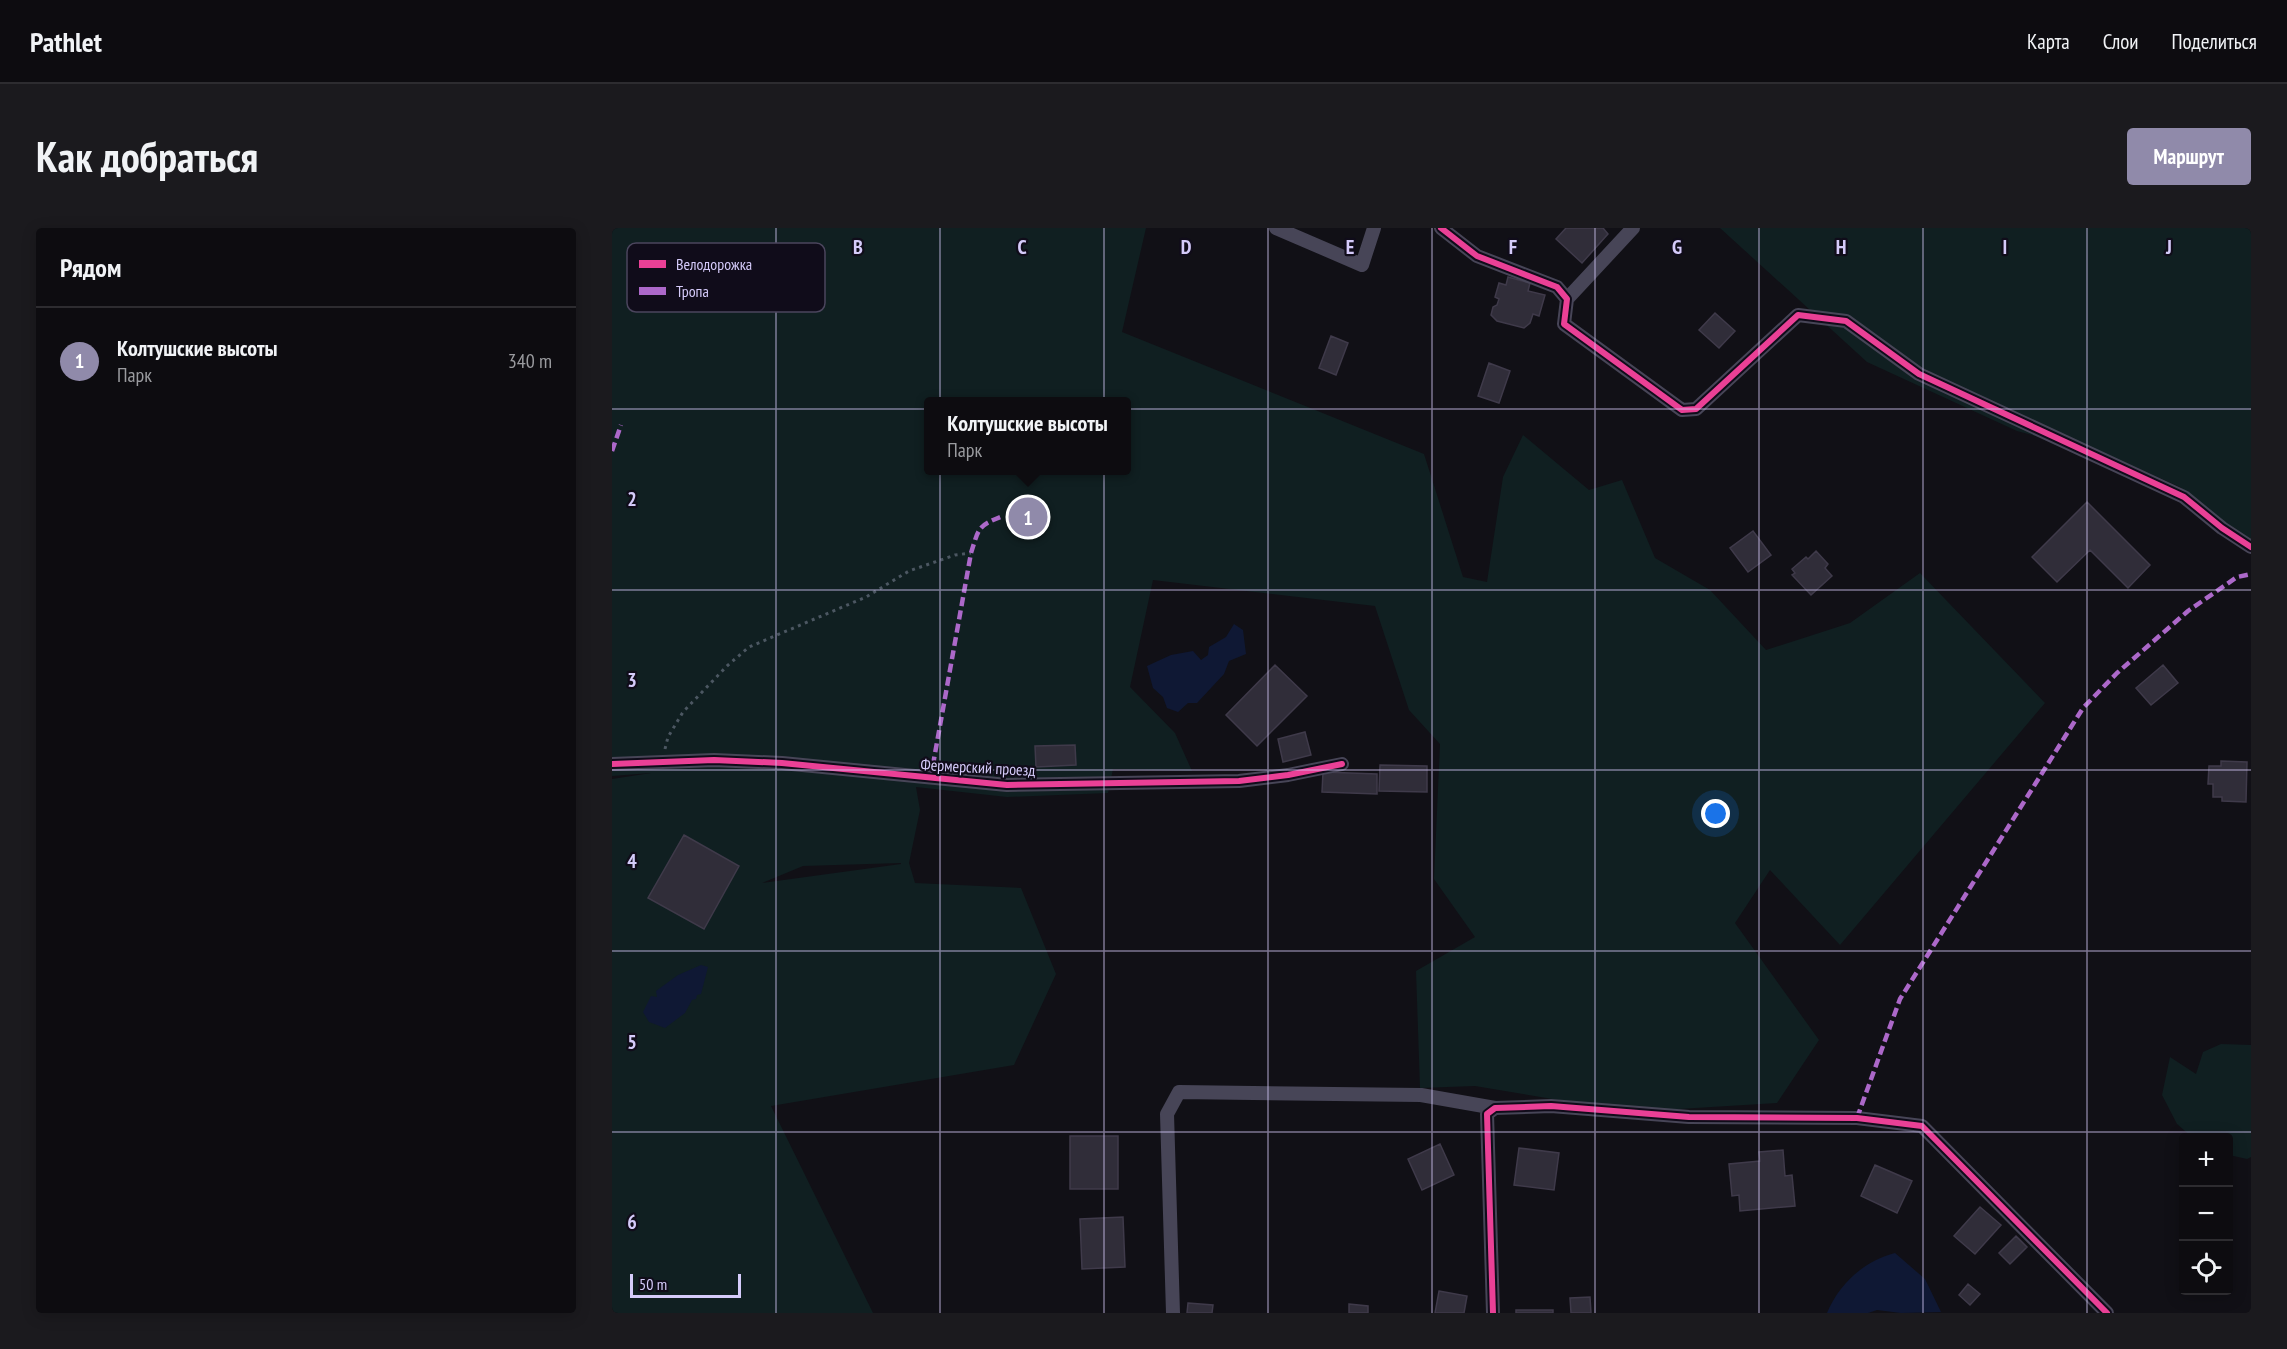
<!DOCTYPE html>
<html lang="ru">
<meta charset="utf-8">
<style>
body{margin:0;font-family:"PT Sans Narrow",sans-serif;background:#1b1a1e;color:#f1f3f6}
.controls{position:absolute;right:18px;bottom:18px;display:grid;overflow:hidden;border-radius:6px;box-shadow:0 3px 15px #0003}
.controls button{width:54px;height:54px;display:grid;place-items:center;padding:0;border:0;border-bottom:2px solid #2d2c30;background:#0d0c10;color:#f1f3f6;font:30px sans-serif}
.scale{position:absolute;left:18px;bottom:15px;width:111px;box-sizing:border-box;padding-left:6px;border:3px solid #d5cbfa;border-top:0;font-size:16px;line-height:21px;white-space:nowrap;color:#d5cbfa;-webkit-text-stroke:4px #100c1a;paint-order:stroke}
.you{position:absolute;left:1104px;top:586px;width:21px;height:21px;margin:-15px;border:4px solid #fff;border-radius:50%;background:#1a73e8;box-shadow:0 0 0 9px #1a73e833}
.badge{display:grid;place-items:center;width:39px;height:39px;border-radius:50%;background:#908aaa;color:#fff;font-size:20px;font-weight:700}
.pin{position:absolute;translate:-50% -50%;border:3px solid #fff;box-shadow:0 2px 6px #0006}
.popup{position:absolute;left:312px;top:169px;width:207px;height:78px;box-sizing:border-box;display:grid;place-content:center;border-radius:6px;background:#0d0c10;filter:drop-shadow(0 2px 4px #0005);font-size:20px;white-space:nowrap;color:#9a9b9f}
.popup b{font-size:22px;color:#f1f3f6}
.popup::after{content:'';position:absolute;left:50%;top:100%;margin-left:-12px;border:12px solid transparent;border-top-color:#0d0c10}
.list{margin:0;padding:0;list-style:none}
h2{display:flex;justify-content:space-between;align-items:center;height:78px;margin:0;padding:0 24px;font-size:26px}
h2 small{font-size:20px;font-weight:400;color:#9a9b9f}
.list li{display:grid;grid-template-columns:39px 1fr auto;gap:18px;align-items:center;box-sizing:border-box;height:108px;padding:0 24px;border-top:2px solid #2d2c30}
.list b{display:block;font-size:22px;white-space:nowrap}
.list p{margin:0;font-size:20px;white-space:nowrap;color:#9a9b9f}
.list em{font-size:20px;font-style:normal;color:#9a9b9f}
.icon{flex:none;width:33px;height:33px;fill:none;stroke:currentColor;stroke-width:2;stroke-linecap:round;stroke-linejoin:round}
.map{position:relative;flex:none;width:1639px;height:1085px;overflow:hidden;border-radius:6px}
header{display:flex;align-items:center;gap:36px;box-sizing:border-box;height:84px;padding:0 30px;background:#0d0c10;border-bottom:2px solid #2d2c30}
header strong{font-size:28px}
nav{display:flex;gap:33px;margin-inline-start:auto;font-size:21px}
.intro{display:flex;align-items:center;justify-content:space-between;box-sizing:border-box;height:144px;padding:0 36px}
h1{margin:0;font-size:42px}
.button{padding:15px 27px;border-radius:6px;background:#908aaa;color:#fff;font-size:21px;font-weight:700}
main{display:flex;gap:36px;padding:0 36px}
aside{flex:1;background:#0d0c10;border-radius:6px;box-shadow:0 3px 15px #0003}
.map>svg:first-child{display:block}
</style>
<header>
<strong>Pathlet</strong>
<nav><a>Карта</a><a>Слои</a><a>Поделиться</a></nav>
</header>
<div class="intro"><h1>Как добраться</h1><a class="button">Маршрут</a></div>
<main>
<aside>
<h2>Рядом<small></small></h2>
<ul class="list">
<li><span class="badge">1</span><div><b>Колтушские высоты</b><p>Парк</p></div><em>340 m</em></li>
</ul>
</aside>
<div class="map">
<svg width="1639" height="1085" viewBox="0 0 1639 1085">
<rect width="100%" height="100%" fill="#111016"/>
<!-- green -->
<path fill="#101f21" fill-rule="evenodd" d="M0,0H534L510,104L812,226L851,349L875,354L891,249L911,207L977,262L1010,252L1043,330L1098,362L1154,422L1238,395L1308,345L1433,475L1228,717L1158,642L1123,695L1207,812L1165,875L1018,884L863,858L808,860L804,743L863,709L822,651L828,516L797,482L763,378L541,352L518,459L563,505L580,543L501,541L496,565L395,569L304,559L308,582L297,635L303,655L409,660L444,746L402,837L159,878L261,1085H0V551L39,545L0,548ZM317,174H515V242H317ZM289,635V636L150,655L191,638Z
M1108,0H1639V313L1631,310L1568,259L1496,227L1405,203L1255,134Z
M1609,816L1639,817V929L1635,931L1617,927L1616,910L1580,909L1565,896L1550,867L1558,829L1584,846L1591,824Z"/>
<!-- water -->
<path fill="#0f1834" d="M622,396L631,402L634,426L617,433L612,446L585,475H576L566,484L555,480L551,469L541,460L535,438L559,427L581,423L589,432L596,427L597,419L614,409Z
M89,737L96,739L89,766L85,767L84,771L80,772L73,785L53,800L37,794L31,784L39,768L45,769L44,763L66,747Z
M1283,1025L1313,1051L1329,1084L1289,1085L1265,1082L1256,1085H1215C1227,1056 1252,1033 1283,1025Z"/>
<!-- building -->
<path fill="#302d39" stroke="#3f3a4a" stroke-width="1.5" d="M954,0H991L996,6L970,35L944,11Z
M896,49L918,55L916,63L933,67L927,88L921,86L918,95L912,100L885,93L879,87L881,79L885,77L887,71L883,69L887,55L894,57Z
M1103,85L1123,103L1107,120L1087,102Z
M719,108L736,115L724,147L707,140Z
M877,135L898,143L887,175L866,168Z
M1475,274L1538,337L1516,360L1478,322L1445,354L1420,329Z
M1141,303L1159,327L1136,344L1118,320Z
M1204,323L1216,336L1213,340L1220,348L1199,367L1180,347L1183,345L1180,341L1194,329L1196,331Z
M663,437L695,468L645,518L614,487Z
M1551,437L1566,455L1539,477L1524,460Z
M693,504L699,527L671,534L666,511Z
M463,517L464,537L424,539L423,518Z
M1609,533L1635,534L1634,574L1610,573V569H1601V556H1596L1597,538H1609Z
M768,537L815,538V564L767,563Z
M711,544L765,546V566L710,564Z
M72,607L127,638L92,701L36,670Z
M458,908H506V961H458Z
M828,916L842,947L810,962L796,931Z
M907,920L947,925L942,962L902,957Z
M1171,922L1173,948L1180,947L1183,978L1128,983L1127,967L1120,968L1117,936L1148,933L1147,924Z
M1263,937L1300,953L1285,985L1249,968Z
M1368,979L1389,997L1363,1026L1342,1008Z
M511,989L513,1039L470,1041L468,991Z
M1404,1008L1415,1019L1398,1036L1387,1025Z
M1356,1056L1368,1066L1358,1077L1347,1067Z
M827,1063L855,1068L852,1085H823Z
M978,1069L979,1085H959L958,1070Z
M576,1075L601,1077L600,1085H575Z
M737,1076L756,1078V1085H737Z
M904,1082H941V1085H904Z"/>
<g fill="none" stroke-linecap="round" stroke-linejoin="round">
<!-- path -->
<path stroke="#4c5762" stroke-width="3" stroke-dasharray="3 4.5" stroke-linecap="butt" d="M53,521L56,509L71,484L115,438L137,419L254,369L297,343L343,327L359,325"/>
<!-- minor -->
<path stroke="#474557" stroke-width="14" d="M664,0L750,37L762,0
M829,0L865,28L945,59L955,71L952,96L1070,182L1084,181L1186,87L1234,93L1307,146L1572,269L1610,300L1639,319
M955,71L1021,0
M0,536L102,532L170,535L395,557L627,553L676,547L730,536
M561,1085L555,886L567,864L809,867L883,880
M881,1085L875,886L883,880L939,878L1077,889L1245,890L1310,898L1495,1085"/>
<!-- quiet -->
<path stroke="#ac68c9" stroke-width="4.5" stroke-dasharray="9 4.5" stroke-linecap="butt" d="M0,223L9,197
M320,551L322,531L359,325C367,300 365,298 391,288
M1245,890L1288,771L1471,480L1505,445L1576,383L1625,349L1639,346"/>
<defs>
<path id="cycleway" d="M829,0L865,28L945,59L955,71L952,96L1070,182L1084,181L1186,87L1234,93L1307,146L1572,269L1610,300L1639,319
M0,536L102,532L170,535L395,557L627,553L676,547L730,536
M881,1085L875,886L883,880L939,878L1077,889L1245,890L1310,898L1495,1085"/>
</defs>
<!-- cycleway casing -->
<use href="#cycleway" stroke="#100c1a" stroke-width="10"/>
<!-- cycleway -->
<use href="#cycleway" stroke="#ea4096" stroke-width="6"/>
</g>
<!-- grid -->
<path fill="none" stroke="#d5cbfa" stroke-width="1.5" stroke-opacity="0.55" d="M164,0V1085M328,0V1085M492,0V1085M656,0V1085M820,0V1085M983,0V1085M1147,0V1085M1311,0V1085M1475,0V1085M0,181H1639M0,362H1639M0,542H1639M0,723H1639M0,904H1639"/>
<g text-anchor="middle" stroke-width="4.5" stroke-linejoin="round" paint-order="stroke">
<!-- street labels -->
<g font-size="16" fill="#d5cbfa" stroke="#100c1a">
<text transform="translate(366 539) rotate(3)" y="6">Фермерский проезд</text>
</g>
</g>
<!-- legend -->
<rect x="15" y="15" width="198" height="69" rx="9" fill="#100c1a" stroke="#4b455d" stroke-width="1.5"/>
<rect x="27" y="32" width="27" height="8" fill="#ea4096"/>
<rect x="27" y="59" width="27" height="8" fill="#ac68c9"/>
<g font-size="16" fill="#d5cbfa">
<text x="64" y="42">Велодорожка</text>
<text x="64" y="69">Тропа</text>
</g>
<g font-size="20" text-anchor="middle" font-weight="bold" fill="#d5cbfa" stroke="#100c1a" stroke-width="4.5" stroke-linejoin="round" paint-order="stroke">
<text x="246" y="26">B</text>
<text x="410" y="26">C</text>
<text x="574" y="26">D</text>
<text x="738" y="26">E</text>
<text x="901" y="26">F</text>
<text x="1065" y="26">G</text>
<text x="1229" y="26">H</text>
<text x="1393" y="26">I</text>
<text x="1557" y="26">J</text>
<text x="20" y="278">2</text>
<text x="20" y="459">3</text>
<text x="20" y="640">4</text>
<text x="20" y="821">5</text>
<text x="20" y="1001">6</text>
</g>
</svg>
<div class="controls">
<button>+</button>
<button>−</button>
<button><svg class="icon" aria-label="locate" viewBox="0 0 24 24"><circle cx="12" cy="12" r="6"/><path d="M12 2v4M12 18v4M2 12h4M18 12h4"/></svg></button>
</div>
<div class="scale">50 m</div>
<div class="you"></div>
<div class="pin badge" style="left:416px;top:289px">1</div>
<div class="popup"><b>Колтушские высоты</b>Парк</div>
</div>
</main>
